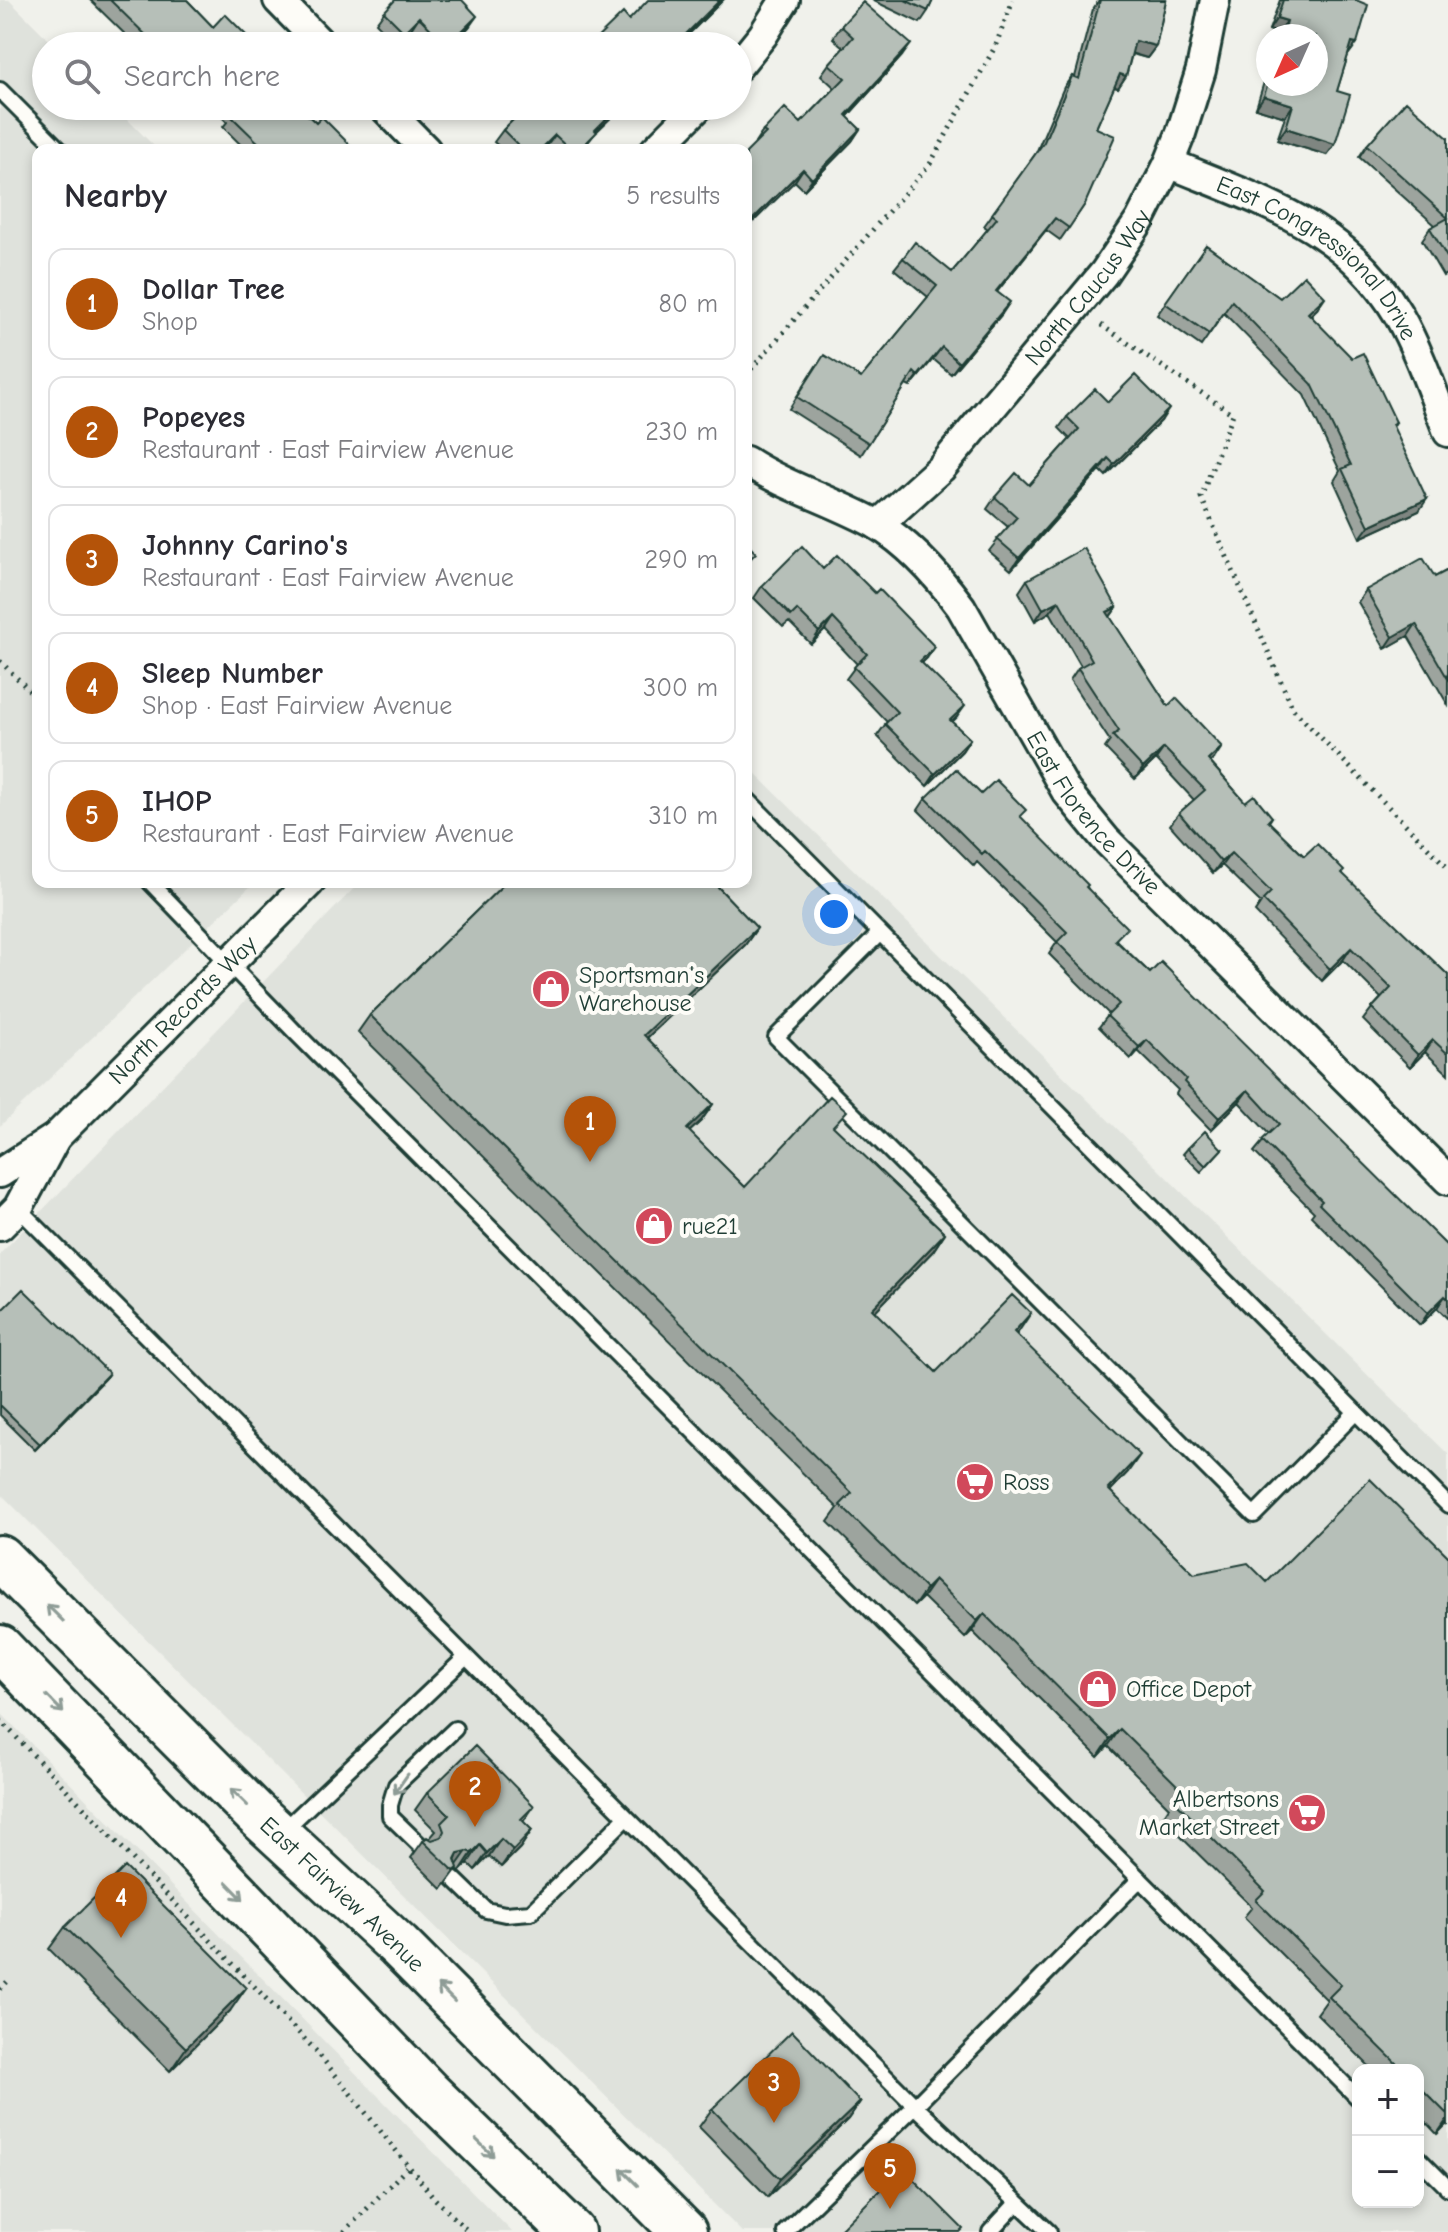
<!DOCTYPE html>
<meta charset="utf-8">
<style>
body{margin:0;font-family:"Comic Neue",sans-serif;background:#f2f2f3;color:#2b2b33}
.controls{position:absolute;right:24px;bottom:24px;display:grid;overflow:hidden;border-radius:16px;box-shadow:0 4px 12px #0003}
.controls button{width:72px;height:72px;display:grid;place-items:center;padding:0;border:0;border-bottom:2px solid #e1e1e2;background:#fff;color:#2b2b33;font:40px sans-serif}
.compass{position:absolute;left:1256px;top:24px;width:72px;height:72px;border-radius:50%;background:#fff;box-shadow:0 4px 12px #0003;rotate:225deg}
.you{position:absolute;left:834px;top:914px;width:28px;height:28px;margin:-20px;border:6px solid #fff;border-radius:50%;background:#1a73e8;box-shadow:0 0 0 12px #1a73e833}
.badge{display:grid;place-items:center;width:52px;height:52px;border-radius:50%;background:#b45309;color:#fff;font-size:26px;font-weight:700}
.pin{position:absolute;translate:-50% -66px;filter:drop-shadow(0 2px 4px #0008)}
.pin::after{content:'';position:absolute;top:42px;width:28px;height:24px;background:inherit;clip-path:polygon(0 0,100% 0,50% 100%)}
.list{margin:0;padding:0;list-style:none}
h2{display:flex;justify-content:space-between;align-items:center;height:104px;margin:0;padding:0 32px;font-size:34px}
h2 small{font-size:26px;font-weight:400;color:#7c7c81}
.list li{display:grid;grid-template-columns:52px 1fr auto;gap:24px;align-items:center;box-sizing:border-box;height:112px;margin:0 16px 16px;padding:0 16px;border:2px solid #e1e1e2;border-radius:16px}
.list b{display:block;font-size:30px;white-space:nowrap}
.list p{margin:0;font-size:26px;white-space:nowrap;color:#7c7c81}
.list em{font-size:26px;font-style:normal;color:#7c7c81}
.icon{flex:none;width:44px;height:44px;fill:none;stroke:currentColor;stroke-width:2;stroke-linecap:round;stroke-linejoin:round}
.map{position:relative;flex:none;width:1448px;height:2232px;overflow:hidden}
.search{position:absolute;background:#fff;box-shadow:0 4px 12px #0003;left:32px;top:32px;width:720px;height:88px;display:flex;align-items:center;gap:20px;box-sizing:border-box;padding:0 28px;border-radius:44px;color:#7c7c81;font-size:30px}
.panel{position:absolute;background:#fff;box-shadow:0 4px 12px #0003;left:32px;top:144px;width:720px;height:744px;border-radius:16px}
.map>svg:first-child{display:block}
</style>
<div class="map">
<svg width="1448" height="2232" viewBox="0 0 1448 2232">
<rect width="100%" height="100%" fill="#f0f1eb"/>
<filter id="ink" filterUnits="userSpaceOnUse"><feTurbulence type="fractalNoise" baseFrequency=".0125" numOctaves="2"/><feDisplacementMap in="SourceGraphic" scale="16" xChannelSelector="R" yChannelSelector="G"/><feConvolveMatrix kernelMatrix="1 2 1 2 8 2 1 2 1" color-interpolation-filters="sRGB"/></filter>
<g filter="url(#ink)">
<!-- built -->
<path fill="#dfe2dc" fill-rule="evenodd" d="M0,0H9L55,46H46V106H114L158,150H38V882H255L0,1126Z
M746,764L1448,1454V2232H742L0,1493V1254L360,882H746ZM1358,2070H1418V2202H1358Z
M0,1712L512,2232H0Z"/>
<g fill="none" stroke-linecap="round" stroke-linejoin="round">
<defs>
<path id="service" d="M0,90L60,150
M746,798L1448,1505
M150,882L296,1033L1358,2098
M880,933L776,1037L1254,1515L1356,1412
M18,1208L915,2106L1049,2232
M282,1832L466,1657
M422,1847L390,1816V1805L396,1785L455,1729
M453,1878L486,1910L505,1914L531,1912L626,1818
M1418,2158L1448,2188
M785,2232L915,2106L1140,1879
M990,2232L1017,2203"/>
<g id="minor">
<path d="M278,0L323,46"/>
<path d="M738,66L763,35L785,0"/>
<path d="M383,106L426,150"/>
<path d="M655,150L699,106"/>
<path id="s1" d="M1169,163C1257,200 1346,225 1398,314C1419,351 1433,393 1448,432"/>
<path id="s2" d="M746,461C786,487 834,501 876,524C910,544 938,576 961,607L1066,791L1106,840L1448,1180"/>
<path id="s3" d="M878,525L941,468L1104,273L1140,220L1169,163L1181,133L1201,70L1215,0"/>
<path id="s4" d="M0,1173L56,1137L310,882"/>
<path d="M0,1226L18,1208L56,1137"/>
</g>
<g id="primary">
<path id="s5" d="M0,1558L254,1812L399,1946L684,2232"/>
<path d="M0,1648L429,2093L572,2232"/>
</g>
</defs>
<!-- service casing -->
<use href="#service" stroke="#1f3d34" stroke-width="20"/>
<!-- minor casing -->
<use href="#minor" stroke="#1f3d34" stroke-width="34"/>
<!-- primary casing -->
<use href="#primary" stroke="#1f3d34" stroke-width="50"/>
<!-- path -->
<path stroke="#1f3d34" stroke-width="5" stroke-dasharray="2 6" stroke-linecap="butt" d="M1101,325L1233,414L1201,497L1293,709L1448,868
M746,375L930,164L995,47L1013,0
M0,661L38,699
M0,1720L317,2052L435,2199L469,2232
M0,1989L8,1981
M344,2232L409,2166"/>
<!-- service -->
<use href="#service" stroke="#fdfcf7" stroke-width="14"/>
<!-- minor -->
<use href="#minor" stroke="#fdfcf7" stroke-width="28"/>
<!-- primary -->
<use href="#primary" stroke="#fdfcf7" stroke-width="44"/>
</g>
<!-- wall -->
<path fill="#9da49e" stroke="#1f3d34" stroke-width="2" d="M90,0H187L213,27L257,46H137Z
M723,0L677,46H589L629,20Z
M872,0H933L928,11L920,23Z
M1099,0H1166L1156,46L1147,58L1132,54L1126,76L1118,88L1114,87L1096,128L1085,204L1060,240L1046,230L997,292L1002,314L951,374L933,359L910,387L906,385L861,455L789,409L816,366L861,378L928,297L894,269L903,258L952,272L988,229L984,226L1036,153L1064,87L1072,76L1075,77L1093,9Z
M1280,0H1356L1357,43L1348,55L1337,91L1327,155L1277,140L1285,117L1256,108L1268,69V84L1316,36H1278L1279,33L1269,30Z
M384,12L469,27L451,46H428L411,29L396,44L376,23Z
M841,26L902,56L847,117L860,129L852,141L804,190L755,143L763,131L801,123L835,88L821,75L829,64L844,48L833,38Z
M210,106H298L316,123L355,150H246L223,127L227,122Z
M527,106H623L596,132L582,150H551L547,146L543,150H503L494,142L503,130Z
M1448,138V273L1443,276L1422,240L1430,228L1435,225L1359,157L1367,145Z
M1206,245L1280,298L1317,309L1310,315L1396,422L1393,427L1419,511L1360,538L1334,481L1340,471L1304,395L1224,313L1201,346L1157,315Z
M1108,402L1161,421L1106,476L1100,470L1011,570L989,551L1008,527L987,509L995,497L1029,485L1070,439L1059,428L1067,417Z
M823,569L927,658L922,663L957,717L952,722L970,739L962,751L927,786L877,736L887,722L846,679L857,664L825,630L811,644L789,622L783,627L754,598L762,586Z
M1448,570V705L1408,636L1385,649L1358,602L1366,590L1435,577Z
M1027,580L1117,607L1110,617L1168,706L1214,759L1210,762L1245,802L1272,817L1269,822L1304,856L1342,874L1448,975V1074L1425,1052L1410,1067L1363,1020L1372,1008L1381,998L1343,960L1322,981L1255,912L1261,903L1222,865L1213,873L1170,825L1179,813L1194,800L1156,759L1135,779L1105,748L1110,741L1070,680L1078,668L1081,666L1050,612L1035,621L1019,592Z
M981,794L1021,818L1087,887L1117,941L1150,973L1448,1247V1319L1437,1308L1420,1325L1311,1216L1314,1212L1254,1152L1269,1134L1239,1102L1211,1130L1176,1094L1178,1090L1138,1051L1131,1059L1099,1027L1109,1014L1049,954L1057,942L977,862L974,866L918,810L926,798Z
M506,882H723L718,887L757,928L745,945L647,1038L713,1104L701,1121L689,1132L745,1187L835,1128L945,1233L933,1251L874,1312L936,1372L1019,1331L1016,1334L1128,1472L1110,1491L1194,1574L1267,1582L1448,1556V2126L1447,2124L1437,2134L1418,2114V2070H1373L1317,2014L1327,2000L1244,1917L1252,1907L1162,1818L1169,1807L1108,1746L1098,1757L972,1631L965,1638L923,1597L914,1606L828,1522L838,1508L358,1032L370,1015Z
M1188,1148L1222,1149L1201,1172L1183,1154Z
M0,1312L105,1379L35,1450L0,1415Z
M427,1793L534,1806L523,1822L532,1830L520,1848L501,1867L489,1856L475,1870L468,1863L460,1871L457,1869L442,1889L411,1858L423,1841L430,1838L436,1831L415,1810Z
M65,1927L230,2011L170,2071L49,1949Z
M860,2102L848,2119L768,2197L699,2127L712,2109Z"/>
<!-- shaded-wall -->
<path fill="#7f8681" stroke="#1f3d34" stroke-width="2" d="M720,0H723L677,46H674Z
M477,16L469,27L451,46H447Z
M419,17L411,29L396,44L404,32Z
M1277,18L1287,21L1279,33L1269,30Z
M1135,41L1156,46L1147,58L1127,52Z
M1352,42L1357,43L1348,55L1344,54Z
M911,44L902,56L838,127L846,115Z
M1120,74L1126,76L1118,88L1112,86Z
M1264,96L1293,105L1285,117L1256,108Z
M619,106H623L596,132L582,150H579L595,130Z
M1286,128L1335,144L1327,155L1277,140Z
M860,129L852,141L804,190L812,179Z
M555,135L547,146L543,150H540Z
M803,169L795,181L746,229V226Z
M1055,218L1046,230L988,303L996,291Z
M1325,297L1317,309L1300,325L1308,313Z
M1010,302L1002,314L951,374L959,363Z
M942,347L933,359L910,387L918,376Z
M1169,409L1161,421L1106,476L1114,464Z
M1108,458L1100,470L1011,570L1019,558Z
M1427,499L1419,511L1360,538L1369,526Z
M1059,601L1050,612L1035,621L1043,609Z
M1117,607L1109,618L1107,612Z
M833,618L825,630L811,644L819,632Z
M1416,624L1408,636L1385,649L1393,637Z
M935,647L927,658L912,672L920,661Z
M965,706L957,717L942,732L950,720Z
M970,739L962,751L927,786L935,774Z
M1222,747L1214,759L1200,771L1208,760Z
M1164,748L1156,759L1135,779L1143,768Z
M1231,853L1222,865L1213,873L1221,862Z
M757,928L745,945L632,1052L644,1035Z
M1351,948L1343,960L1322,981L1330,969Z
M1147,1040L1138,1051L1131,1059L1139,1047Z
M1433,1040L1425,1052L1410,1067L1418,1055Z
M1248,1090L1239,1102L1211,1130L1219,1118Z
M713,1104L701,1121L674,1146L687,1129Z
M945,1233L933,1251L860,1327L872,1309Z
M1445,1296L1437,1308L1420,1325L1428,1313Z
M1031,1313L1019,1331L1002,1349L1014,1332Z
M109,1373L105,1379L35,1450L40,1444Z
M1140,1455L1128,1472L1096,1506L1108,1489Z
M935,1580L923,1597L914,1606L926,1589Z
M984,1614L972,1631L965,1638L977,1621Z
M1120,1729L1108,1746L1098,1757L1110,1739Z
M532,1830L520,1848L501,1867L513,1850Z
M501,1839L489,1856L475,1870L487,1853Z
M480,1845L468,1863L460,1871L472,1853Z
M467,1851L455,1868L452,1869L458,1853Z
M246,1988L230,2011L170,2071L186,2048Z
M860,2102L848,2119L768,2197L780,2179Z
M1448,2118V2122L1437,2134Z"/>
<!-- building -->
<path fill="#b6bfb8" stroke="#1f3d34" stroke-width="2" d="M110,0H187L213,27L225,14L257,46H157Z
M395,0H462L477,16L447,46L419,17L404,32L384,12Z
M648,0H720L674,46H670L662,37L653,46H589L623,13L629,20Z
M905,0H933L928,11Z
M1100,0H1166L1156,46L1135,41L1126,76L1120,74L1096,128L1115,136L1085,204L1069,228L1055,218L996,291L1010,302L959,363L942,347L918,376L914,372L869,443L797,397L824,355L861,378L937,286L903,258L915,242L952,272L997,218L992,214L1044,142L1072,76L1079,79Z
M1283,0H1356L1368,5L1357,43L1352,42L1337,91L1350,95L1335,144L1286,128L1293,105L1264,96L1268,83L1316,84V36H1283L1287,21L1277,18Z
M863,2L911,44L846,115L860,129L812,179L803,169L746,226V153L766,133L763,131L785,108L801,123L845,78L829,64L853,37L841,26Z
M1406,101L1448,138V259L1430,228L1448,218L1367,145Z
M230,106H298L316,123L322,117L355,150H281L275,144L269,150H266L231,116L236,112Z
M527,106H619L595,130L597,132L579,150H571L555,135L540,150H523L503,130Z
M1206,245L1280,298L1304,275L1325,297L1308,313L1352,358L1363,353L1396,422L1392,424L1427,499L1369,526L1342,469L1351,465L1312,384L1232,301L1209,334L1165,303Z
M1135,375L1169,409L1114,464L1108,458L1019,558L997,539L1017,517L995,497L1016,473L1029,485L1079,429L1067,417L1095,389L1108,402Z
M746,543L756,553L746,563Z
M802,546L823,569L837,555L875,593L879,589L935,647L920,661L965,706L950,720L970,739L935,774L885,724L897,712L854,667L867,654L833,618L819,632L797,610L791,616L762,586Z
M1084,548L1117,607L1107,612L1168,706L1176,698L1222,747L1208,760L1245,802L1254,795L1272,817L1268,821L1304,856L1317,844L1344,871L1342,873L1448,975V1054L1433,1040L1418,1055L1372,1008L1391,988L1351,948L1330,969L1263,900L1271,892L1231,853L1221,862L1179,813L1205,790L1164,748L1143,768L1113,736L1119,731L1078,668L1092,660L1059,601L1043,609L1027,580Z
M1423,558L1435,577L1448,570V679L1416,624L1393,637L1366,590Z
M956,769L981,794L996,780L1026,810L1020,816L1088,885L1086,887L1127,928L1115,940L1150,973L1161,962L1448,1247V1299L1445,1296L1428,1313L1319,1204L1322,1201L1262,1140L1279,1124L1248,1090L1219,1118L1184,1082L1186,1079L1147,1040L1139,1047L1107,1016L1119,1004L1057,942L1067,932L985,851L982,854L926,798Z
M506,882H717L715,884L757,928L644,1035L713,1104L687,1129L745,1187L830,1096L847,1111L833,1126L945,1233L872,1309L936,1372L1012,1295L1031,1313L1014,1332L1140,1455L1108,1489L1194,1574L1248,1563L1267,1582L1370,1479L1448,1556V2115L1418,2085V2070H1403L1329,1997L1341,1985L1256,1900L1265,1891L1174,1800L1183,1791L1120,1729L1110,1739L984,1614L977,1621L935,1580L926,1589L840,1505L852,1493L370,1015Z
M1205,1131L1222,1149L1206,1166L1188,1148Z
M23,1289L109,1373L40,1444L0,1405V1312Z
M475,1746L534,1806L521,1819L532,1830L513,1850L501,1839L487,1853L480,1845L472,1853L467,1851L458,1853L455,1859L458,1868L454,1871L423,1841L427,1837L432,1840L441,1837L444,1831L441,1823L449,1815L427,1793Z
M125,1867L246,1988L186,2048L65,1927Z
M792,2031L860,2102L780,2179L712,2109Z
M902,2168L963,2229L960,2232H838Z"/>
<!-- one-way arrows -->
<defs><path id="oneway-shaft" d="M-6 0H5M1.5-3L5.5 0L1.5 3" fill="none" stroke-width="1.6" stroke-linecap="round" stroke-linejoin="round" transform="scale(2)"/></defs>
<g stroke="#8e9c96">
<use href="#oneway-shaft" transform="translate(55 1613) rotate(-135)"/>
<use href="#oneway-shaft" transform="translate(55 1704) rotate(46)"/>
<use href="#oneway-shaft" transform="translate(401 1784) rotate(125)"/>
<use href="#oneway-shaft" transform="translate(239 1797) rotate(-135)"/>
<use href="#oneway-shaft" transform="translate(235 1891) rotate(46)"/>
<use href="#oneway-shaft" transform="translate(446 1993) rotate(-135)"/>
<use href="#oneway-shaft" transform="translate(485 2148) rotate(44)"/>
<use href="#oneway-shaft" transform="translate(629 2177) rotate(-135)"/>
</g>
</g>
<!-- icons -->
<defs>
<symbol id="shop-disc" viewBox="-11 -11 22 22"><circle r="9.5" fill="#d1495b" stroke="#fdfcf7"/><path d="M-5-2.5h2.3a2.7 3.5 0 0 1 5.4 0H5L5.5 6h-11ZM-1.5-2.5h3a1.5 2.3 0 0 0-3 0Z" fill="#fff"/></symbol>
<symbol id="supermarket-disc" viewBox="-11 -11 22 22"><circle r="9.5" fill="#d1495b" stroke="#fdfcf7"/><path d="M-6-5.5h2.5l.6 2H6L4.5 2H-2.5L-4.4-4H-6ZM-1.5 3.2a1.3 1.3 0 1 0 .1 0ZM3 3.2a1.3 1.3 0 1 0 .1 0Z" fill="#fff"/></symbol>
</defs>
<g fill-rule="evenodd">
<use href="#shop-disc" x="529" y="967" width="44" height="44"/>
<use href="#shop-disc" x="632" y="1204" width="44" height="44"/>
<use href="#supermarket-disc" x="953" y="1460" width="44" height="44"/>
<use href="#shop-disc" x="1076" y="1667" width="44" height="44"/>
<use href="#supermarket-disc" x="1285" y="1791" width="44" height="44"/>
</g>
<g text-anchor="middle" stroke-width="8" stroke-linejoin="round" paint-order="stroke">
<!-- street labels -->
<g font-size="24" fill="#1f3d34" stroke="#fdfcf7">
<text dy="8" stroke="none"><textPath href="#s1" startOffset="180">East Congressional Drive</textPath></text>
<text dy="8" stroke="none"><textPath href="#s3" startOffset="318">North Caucus Way</textPath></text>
<text dy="8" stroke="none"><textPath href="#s2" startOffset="510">East Florence Drive</textPath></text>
<text dy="8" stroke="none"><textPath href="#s4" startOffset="246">North Records Way</textPath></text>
<text dy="8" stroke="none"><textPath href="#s5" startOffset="480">East Fairview Avenue</textPath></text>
</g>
<!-- poi labels -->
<g font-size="24" fill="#1f3d34" stroke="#fdfcf7" text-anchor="start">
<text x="579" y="983">Sportsman's<tspan x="579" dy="28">Warehouse</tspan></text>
<text x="682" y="1234">rue21</text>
<text x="1003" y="1490">Ross</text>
<text x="1126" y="1697">Office Depot</text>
<text x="1279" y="1807" text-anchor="end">Albertsons<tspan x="1279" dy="28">Market Street</tspan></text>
</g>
</g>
</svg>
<div class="controls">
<button>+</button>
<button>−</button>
</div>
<svg class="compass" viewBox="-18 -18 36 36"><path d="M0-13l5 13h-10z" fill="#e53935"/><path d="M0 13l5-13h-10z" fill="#7c7c81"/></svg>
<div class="you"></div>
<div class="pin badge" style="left:590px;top:1162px">1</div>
<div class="pin badge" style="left:475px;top:1827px">2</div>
<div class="pin badge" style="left:774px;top:2123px">3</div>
<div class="pin badge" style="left:121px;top:1938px">4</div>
<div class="pin badge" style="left:890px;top:2209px">5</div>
<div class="search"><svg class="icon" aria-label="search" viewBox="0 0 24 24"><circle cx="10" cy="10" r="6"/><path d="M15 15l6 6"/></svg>Search here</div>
<section class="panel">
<h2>Nearby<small>5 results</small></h2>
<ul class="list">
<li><span class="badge">1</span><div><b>Dollar Tree</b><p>Shop</p></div><em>80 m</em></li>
<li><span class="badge">2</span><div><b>Popeyes</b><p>Restaurant · East Fairview Avenue</p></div><em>230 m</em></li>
<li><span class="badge">3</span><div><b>Johnny Carino's</b><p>Restaurant · East Fairview Avenue</p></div><em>290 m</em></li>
<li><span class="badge">4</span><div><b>Sleep Number</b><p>Shop · East Fairview Avenue</p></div><em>300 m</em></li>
<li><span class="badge">5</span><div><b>IHOP</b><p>Restaurant · East Fairview Avenue</p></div><em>310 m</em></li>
</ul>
</section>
</div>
